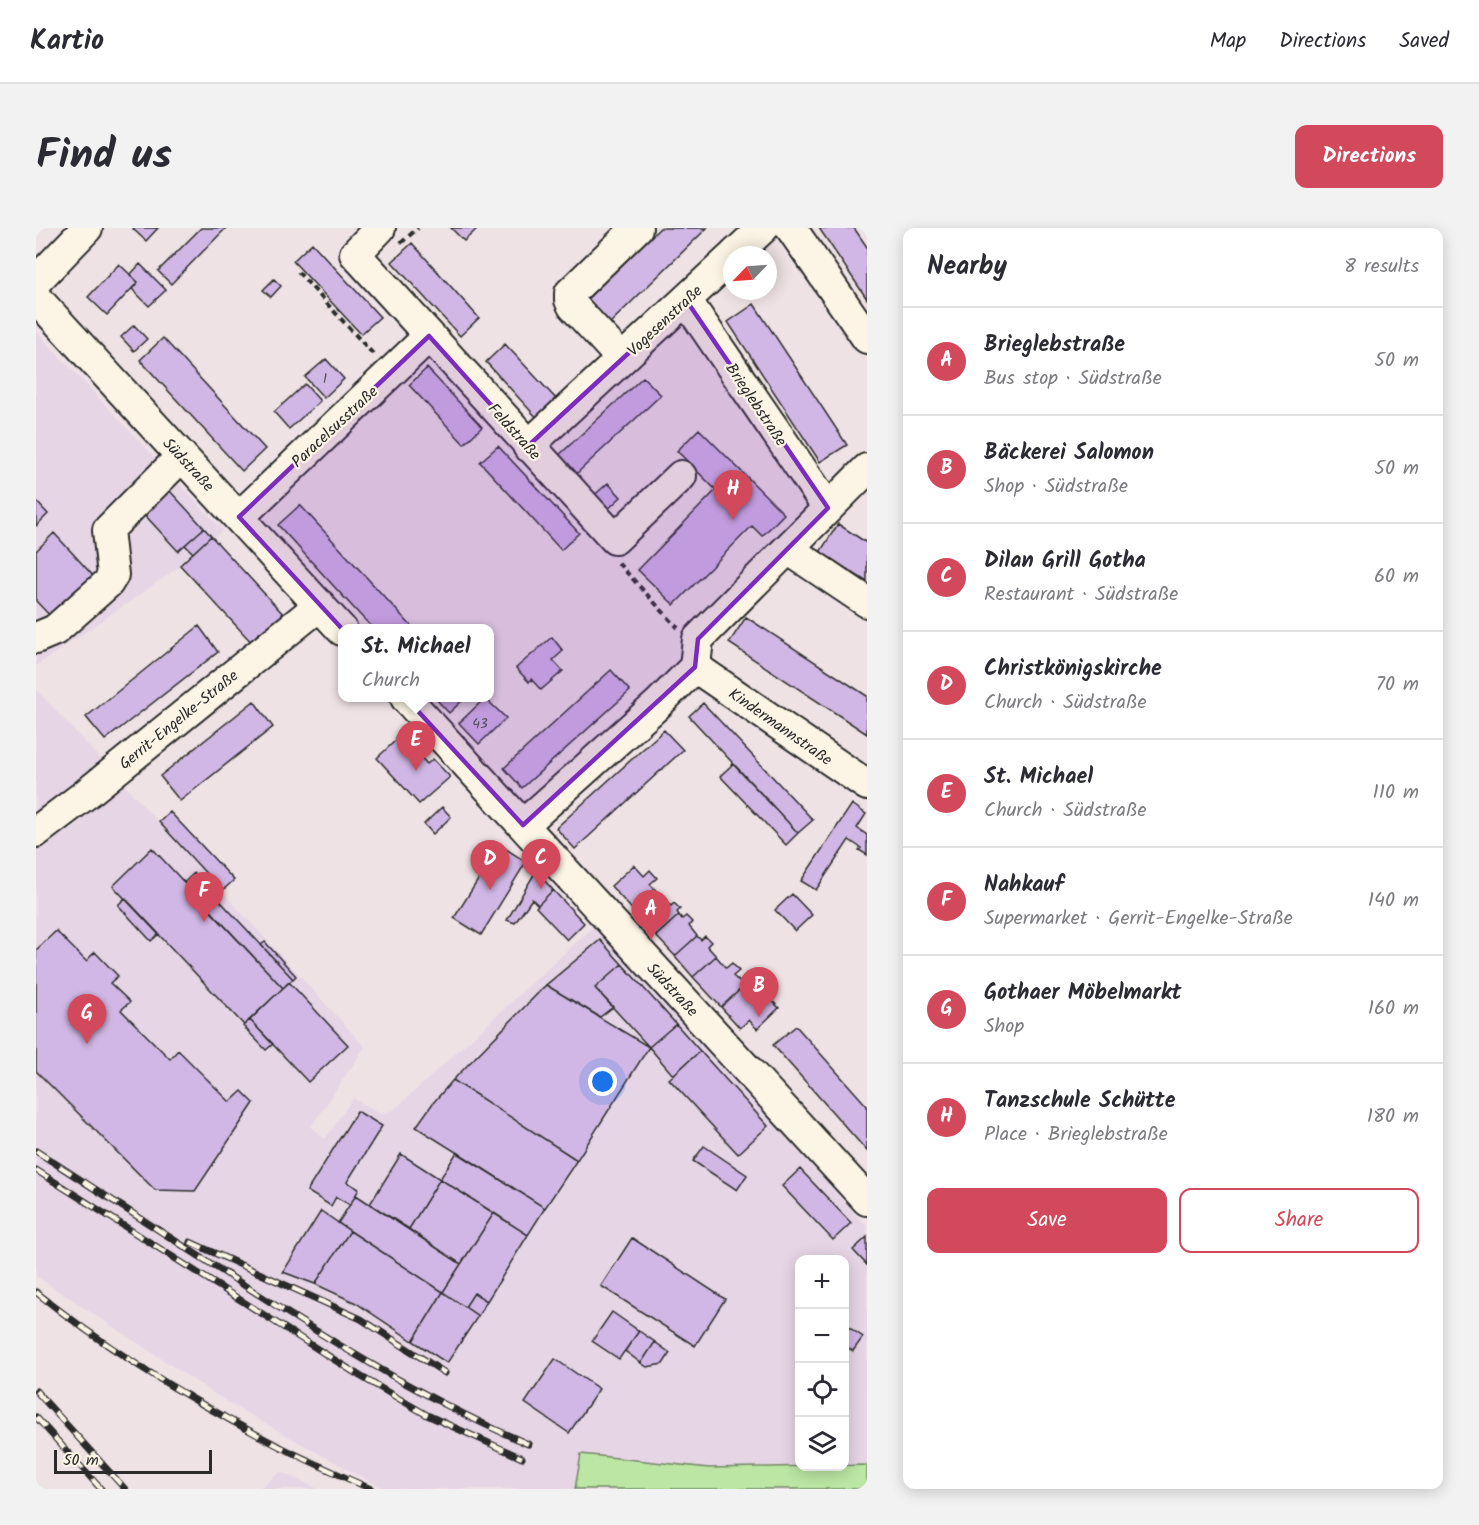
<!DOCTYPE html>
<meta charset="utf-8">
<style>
body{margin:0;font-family:Kalam,sans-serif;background:#f2f2f3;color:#2b2b33}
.controls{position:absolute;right:18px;bottom:18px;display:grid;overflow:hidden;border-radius:12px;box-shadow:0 3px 15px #0003}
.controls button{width:54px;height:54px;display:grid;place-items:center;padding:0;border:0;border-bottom:2px solid #e1e1e2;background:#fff;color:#2b2b33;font:30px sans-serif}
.compass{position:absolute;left:687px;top:18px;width:54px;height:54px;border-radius:50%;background:#fff;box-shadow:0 3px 15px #0003;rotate:245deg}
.scale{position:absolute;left:18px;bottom:15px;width:158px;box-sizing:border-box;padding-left:6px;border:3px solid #2b2b2b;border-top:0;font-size:16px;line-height:21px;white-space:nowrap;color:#2b2b2b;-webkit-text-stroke:4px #fcf5e5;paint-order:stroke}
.you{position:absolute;left:567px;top:854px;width:21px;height:21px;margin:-15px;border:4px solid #fff;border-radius:50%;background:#1a73e8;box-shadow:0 0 0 9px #1a73e833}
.badge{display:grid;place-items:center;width:39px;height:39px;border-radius:50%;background:#d1495b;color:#fff;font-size:20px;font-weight:700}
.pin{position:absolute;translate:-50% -50px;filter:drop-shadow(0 2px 3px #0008)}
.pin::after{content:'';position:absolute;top:32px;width:21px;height:18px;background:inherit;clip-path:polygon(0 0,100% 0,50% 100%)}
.popup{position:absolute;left:302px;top:396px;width:156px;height:78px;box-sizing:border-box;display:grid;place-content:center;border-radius:12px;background:#fff;filter:drop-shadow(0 2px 4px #0005);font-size:20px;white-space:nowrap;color:#7c7c81}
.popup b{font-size:22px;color:#2b2b33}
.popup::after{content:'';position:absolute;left:50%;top:100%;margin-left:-12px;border:12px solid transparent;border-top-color:#fff}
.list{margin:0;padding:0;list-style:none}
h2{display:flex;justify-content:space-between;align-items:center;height:78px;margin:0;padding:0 24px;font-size:26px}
h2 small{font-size:20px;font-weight:400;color:#7c7c81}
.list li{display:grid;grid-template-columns:39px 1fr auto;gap:18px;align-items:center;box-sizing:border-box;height:108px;padding:0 24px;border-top:2px solid #e1e1e2}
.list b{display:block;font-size:22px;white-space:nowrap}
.list p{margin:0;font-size:20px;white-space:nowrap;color:#7c7c81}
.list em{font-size:20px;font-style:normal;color:#7c7c81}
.actions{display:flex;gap:12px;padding:18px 24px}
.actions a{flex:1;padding:14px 0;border:2px solid #d1495b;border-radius:12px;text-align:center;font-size:21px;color:#d1495b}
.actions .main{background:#d1495b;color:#fff}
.icon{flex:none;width:33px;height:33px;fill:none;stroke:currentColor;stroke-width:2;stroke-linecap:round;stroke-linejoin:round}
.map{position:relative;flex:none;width:831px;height:1261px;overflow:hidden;border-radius:12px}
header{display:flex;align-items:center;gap:36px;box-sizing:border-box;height:84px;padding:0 30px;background:#fff;border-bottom:2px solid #e1e1e2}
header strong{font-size:28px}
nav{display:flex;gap:33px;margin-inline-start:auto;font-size:21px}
.intro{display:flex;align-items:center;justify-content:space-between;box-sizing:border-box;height:144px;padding:0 36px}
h1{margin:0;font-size:42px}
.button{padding:15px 27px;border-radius:12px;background:#d1495b;color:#fff;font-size:21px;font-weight:700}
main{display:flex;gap:36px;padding:0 36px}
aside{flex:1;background:#fff;border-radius:12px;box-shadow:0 3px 15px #0003}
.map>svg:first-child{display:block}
</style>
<header>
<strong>Kartio</strong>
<nav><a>Map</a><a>Directions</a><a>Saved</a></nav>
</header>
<div class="intro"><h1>Find us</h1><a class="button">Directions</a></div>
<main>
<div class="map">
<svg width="831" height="1261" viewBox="0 0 831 1261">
<rect width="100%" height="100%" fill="#efe2e5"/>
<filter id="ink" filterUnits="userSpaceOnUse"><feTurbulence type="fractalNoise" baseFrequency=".0167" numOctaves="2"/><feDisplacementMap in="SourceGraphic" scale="12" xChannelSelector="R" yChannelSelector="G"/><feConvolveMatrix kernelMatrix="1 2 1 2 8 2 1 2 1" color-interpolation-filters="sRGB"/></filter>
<g filter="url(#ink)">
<!-- built -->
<path fill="#e6d5e5" d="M0,103L187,302L139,342L0,438Z
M0,461L329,819L275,899L289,911L317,870L344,886L358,882L559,697L831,999V1237H809L808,1032H764L763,1238L673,1240L545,1227L539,1261H351L331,1252L194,1176L0,1048Z
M245,1244L282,1261H222Z"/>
<!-- green -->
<path fill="#bbe6a3" stroke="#738867" stroke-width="1.5" d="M545,1226L673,1240L831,1237V1261H539Z"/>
<!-- building -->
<path fill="#d1b7e5" stroke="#2b2b2b" stroke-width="1.5" d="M98,0H122L110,13L97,1Z
M165,0H190L135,56L122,43Z
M415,0H442L428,13Z
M624,0H671L568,101L545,77Z
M783,0H818L831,19V71Z
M276,15L344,89L325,106L257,33Z
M376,15L443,90L424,108L356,34Z
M83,36L102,54L71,87L52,69Z
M104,36L130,62L113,78L96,61L102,54L94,47Z
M238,51L245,58L235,69L227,62Z
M718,76L811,217L784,234L692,94Z
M98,97L111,111L98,123L85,109Z
M127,110L229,221L206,243L104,132Z
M469,116L522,173L502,191L450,134Z
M290,131L308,151L288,170L269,149Z
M391,140L446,199L428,216L373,157Z
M607,149L625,167L538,248L521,229Z
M269,156L284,173L253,201L238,184Z
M663,201L748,286L726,308L716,298L638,377L602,342L680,262L641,223Z
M462,218L543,305L525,322L444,234Z
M572,255L585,269L567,286L554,271Z
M133,262L168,300L142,323L107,285Z
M0,273L12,286L0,298Z
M264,277L377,400H337L325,388L242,297Z
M802,296L831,315V354L784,324Z
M168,300L175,308L157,325L149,317Z
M18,305L60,351L17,391L0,373V323Z
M175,308L249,388L218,417L144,337Z
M710,389L831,468V506L693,415Z
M163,398L182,424L69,512L50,489Z
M516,409L527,423L517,432L527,443L505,462L495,451L493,454L480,440Z
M575,442L594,463L486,560L468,540Z
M399,470H429L413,485Z
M449,470L470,490L443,516L423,495Z
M218,473L237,499L144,573L124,548Z
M667,475L777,592L762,605L653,488Z
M628,502L647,522L539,621L520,600Z
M371,504L375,508L376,514L373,516L391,536L397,531L414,549L383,576L341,530L360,512V508L364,505Z
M697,536L762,605L750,617L684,548Z
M816,576L830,586L821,600L831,607V627L823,622L825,620L813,612L780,662L765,653Z
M406,579L415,589L397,606L388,596Z
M134,584L198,652L186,663L123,594Z
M464,617L490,634L445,707L418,690Z
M116,620L247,760L208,797L77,658Z
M598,637L608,648L614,642L621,650L614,656L624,667L602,688L575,658Z
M500,643L517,662L502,677L496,671L479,695L471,692Z
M158,645L257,751L247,760L148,655Z
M517,662L548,695L531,712L500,679Z
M756,666L776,687L759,703L739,682Z
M624,667L635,678L638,675L644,681L641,684L643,687L620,708L602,688Z
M89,670L123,706L115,713L82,677Z
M643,687L646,691L650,688L656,694L653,698L661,708L639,728L620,708Z
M20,703L50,733L59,724L82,748L74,755L94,774L85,782L134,831L142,822L194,874L206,863L218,875L159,963L119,962L0,843V722Z
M661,708L665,712L669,708L675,714L671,718L680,728L657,749L639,728Z
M564,712L586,736L559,760L577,779L564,789L510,757Z
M229,714L260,748L257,751L225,717Z
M680,728L690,740L696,735L703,743L697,748L708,758L685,779L657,749Z
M586,736L640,796L613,819L559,760Z
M253,754L312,817L272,854L214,792Z
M510,757L613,819L541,932L417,852Z
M722,757L743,780L721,801L713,792L704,800L685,779L708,758L713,765Z
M214,792L237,816L230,822L207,798Z
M640,796L664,823L637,847L613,819Z
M760,798L831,878V923L737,817Z
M664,823L732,898L702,926L633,851Z
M417,852L541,932L509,980L380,899L397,875Z
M321,883L346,898L311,954L323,961L314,977L300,969L295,978L271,963Z
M668,918L711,947L701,962L657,933Z
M421,924L509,980L492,1007L404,951Z
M365,926L404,951L373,1001L334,976Z
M764,941L815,995L797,1012L746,958Z
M404,951L458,985L425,1036L373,1001Z
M320,967L425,1036L407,1064L302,995Z
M285,983L314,1003L279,1056L247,1044Z
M458,985L492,1007L451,1073L438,1065L429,1079L407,1064Z
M314,1003L407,1064L377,1113L320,1075L279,1056Z
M831,1009V1037L817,1022Z
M596,1010L689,1071L659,1118L565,1058Z
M407,1064L442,1088L411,1135L377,1113Z
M438,1065L451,1073L442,1088L429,1079Z
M576,1084L603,1103L583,1131L556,1113Z
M808,1096L827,1109L817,1123L808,1117Z
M603,1103L619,1114L605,1135L589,1123Z
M619,1114L634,1125L627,1136L611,1139L605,1135Z
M519,1131L563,1161L533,1205L489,1175Z"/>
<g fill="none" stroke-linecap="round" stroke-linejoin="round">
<defs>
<path id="minor" d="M344,0L319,26L579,311L645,248
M755,0L831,110
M698,27L727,0
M0,53L51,0
M0,70L306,402
M650,72L792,280
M586,131L537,78L534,72V65L601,0
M492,218L696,29
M203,289L393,108
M752,321L831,374
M0,410L19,402L72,355L77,347L72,302L146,228
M659,439L831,557
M370,470L831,972
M487,597L621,477L659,439L662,411L831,241
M0,604L50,566L284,377"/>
</defs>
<!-- minor casing -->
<use href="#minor" stroke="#2b2b2b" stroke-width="34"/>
<!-- path -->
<path stroke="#2b2b2b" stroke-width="4" stroke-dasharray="6 4.5" stroke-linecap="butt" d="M365,15L382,0
M262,44L338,127
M582,335L642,400"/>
<!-- minor -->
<use href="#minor" stroke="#fcf5e5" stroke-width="30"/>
<defs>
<path id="rail" d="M0,923C61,962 122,1002 183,1041C283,1106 383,1169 492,1216
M0,942L324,1148L391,1187L486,1230
M154,1014L325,1091L409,1145
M0,1064C68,1119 153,1171 231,1212C265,1230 300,1245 335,1261
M0,1163L89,1261
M0,1189L65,1261"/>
</defs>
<!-- rail casing -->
<use href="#rail" stroke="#2b2b2b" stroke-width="7"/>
<!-- rail -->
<use href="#rail" stroke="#fcf5e5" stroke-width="4.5" stroke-dasharray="14" stroke-linecap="butt"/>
</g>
</g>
<!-- marked area -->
<path fill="#7b2cbf" fill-opacity="0.2" stroke="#7b2cbf" stroke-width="4.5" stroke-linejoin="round" d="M650,72L792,280L662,411L659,439L487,597L203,289L393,108L492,218Z"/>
<g text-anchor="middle" stroke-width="4.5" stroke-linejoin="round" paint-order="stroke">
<!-- number labels -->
<g font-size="14" fill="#544e5a">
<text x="289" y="155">1</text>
<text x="444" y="500">43</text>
</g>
<!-- street labels -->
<g font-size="16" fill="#2b2b2b" stroke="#fcf5e5">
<text transform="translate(628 92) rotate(-43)" y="6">Vogesenstraße</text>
<text transform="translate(721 176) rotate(56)" y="6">Brieglebstraße</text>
<text transform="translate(298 198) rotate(-43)" y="6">Paracelsusstraße</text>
<text transform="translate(479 203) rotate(48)" y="6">Feldstraße</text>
<text transform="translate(153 236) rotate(47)" y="6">Südstraße</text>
<text transform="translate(142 491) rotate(-39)" y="6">Gerrit-Engelke-Straße</text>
<text transform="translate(745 498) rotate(35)" y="6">Kindermannstraße</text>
<text transform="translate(637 761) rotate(47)" y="6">Südstraße</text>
</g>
</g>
</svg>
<div class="controls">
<button>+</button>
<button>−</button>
<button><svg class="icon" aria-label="locate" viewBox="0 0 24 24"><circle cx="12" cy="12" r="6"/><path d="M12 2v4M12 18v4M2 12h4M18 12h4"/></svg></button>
<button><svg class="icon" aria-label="layers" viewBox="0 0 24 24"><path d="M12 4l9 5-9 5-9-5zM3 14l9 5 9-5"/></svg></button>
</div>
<svg class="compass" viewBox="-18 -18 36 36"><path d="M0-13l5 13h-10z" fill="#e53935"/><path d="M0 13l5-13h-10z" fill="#7c7c81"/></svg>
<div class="scale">50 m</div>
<div class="you"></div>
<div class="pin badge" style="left:615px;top:712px">A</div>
<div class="pin badge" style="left:723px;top:789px">B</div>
<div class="pin badge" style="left:505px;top:661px">C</div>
<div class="pin badge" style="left:454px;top:662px">D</div>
<div class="pin badge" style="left:380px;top:543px">E</div>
<div class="popup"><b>St. Michael</b>Church</div>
<div class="pin badge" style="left:168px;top:694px">F</div>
<div class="pin badge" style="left:51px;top:816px">G</div>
<div class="pin badge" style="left:697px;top:292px">H</div>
</div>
<aside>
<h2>Nearby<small>8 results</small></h2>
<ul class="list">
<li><span class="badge">A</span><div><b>Brieglebstraße</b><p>Bus stop · Südstraße</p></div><em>50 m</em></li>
<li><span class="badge">B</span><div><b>Bäckerei Salomon</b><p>Shop · Südstraße</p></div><em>50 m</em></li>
<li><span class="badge">C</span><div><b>Dilan Grill Gotha</b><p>Restaurant · Südstraße</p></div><em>60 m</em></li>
<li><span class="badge">D</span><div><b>Christkönigskirche</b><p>Church · Südstraße</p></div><em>70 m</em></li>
<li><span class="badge">E</span><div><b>St. Michael</b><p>Church · Südstraße</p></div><em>110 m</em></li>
<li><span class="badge">F</span><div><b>Nahkauf</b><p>Supermarket · Gerrit-Engelke-Straße</p></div><em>140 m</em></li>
<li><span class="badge">G</span><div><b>Gothaer Möbelmarkt</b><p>Shop</p></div><em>160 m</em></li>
<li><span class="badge">H</span><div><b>Tanzschule Schütte</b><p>Place · Brieglebstraße</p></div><em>180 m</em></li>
</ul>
<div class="actions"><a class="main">Save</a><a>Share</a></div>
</aside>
</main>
